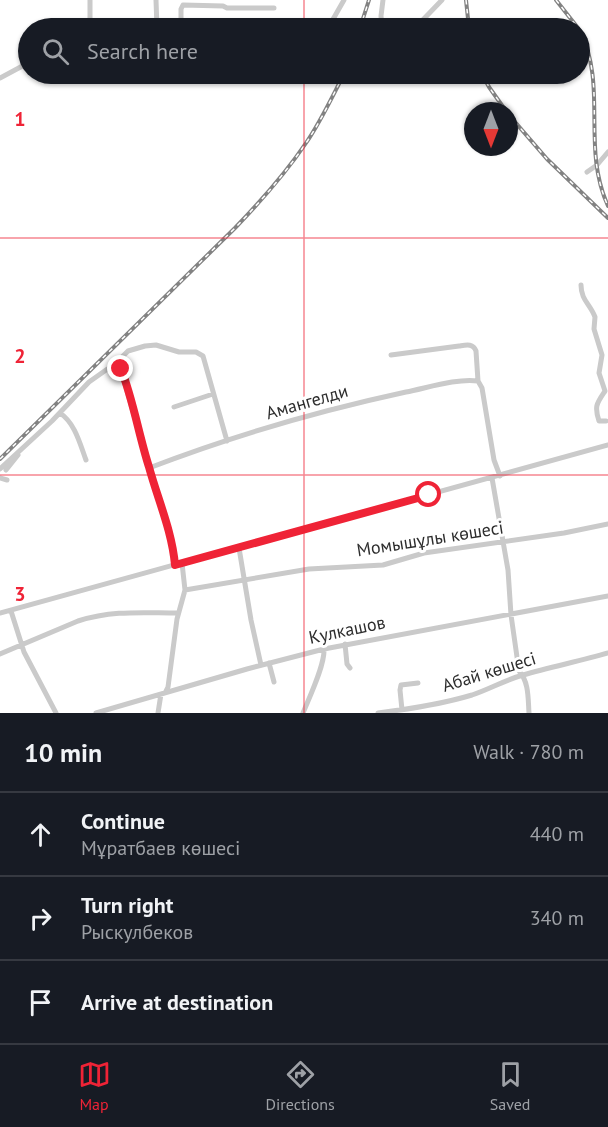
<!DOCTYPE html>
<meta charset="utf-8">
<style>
body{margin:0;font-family:"PT Sans",sans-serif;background:#242831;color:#f1f3f6}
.compass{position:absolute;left:464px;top:102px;width:54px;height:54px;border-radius:50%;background:#171b24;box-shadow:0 2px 4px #0004;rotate:180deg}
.stop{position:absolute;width:18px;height:18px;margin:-14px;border:4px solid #ef2336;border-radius:50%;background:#fff}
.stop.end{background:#ef2336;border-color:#fff;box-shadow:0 2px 6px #0008}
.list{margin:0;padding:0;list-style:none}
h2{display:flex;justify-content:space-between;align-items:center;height:78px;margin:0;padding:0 24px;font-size:26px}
h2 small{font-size:20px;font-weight:400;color:#9ea1a6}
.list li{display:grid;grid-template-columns:39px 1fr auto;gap:18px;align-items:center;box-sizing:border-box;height:84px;padding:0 24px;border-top:2px solid #363941}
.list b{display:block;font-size:22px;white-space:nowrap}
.list p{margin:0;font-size:20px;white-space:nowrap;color:#9ea1a6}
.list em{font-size:20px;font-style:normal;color:#9ea1a6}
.icon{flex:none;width:33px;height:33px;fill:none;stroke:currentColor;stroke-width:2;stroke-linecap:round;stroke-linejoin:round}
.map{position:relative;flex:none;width:608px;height:713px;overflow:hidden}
.search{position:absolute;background:#171b24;box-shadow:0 2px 4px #0004;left:18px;right:18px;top:18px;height:66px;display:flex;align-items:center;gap:15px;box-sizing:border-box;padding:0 21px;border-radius:33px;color:#9ea1a6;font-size:22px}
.sheet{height:330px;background:#171b24}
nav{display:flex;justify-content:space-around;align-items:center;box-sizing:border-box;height:84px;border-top:2px solid #363941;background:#171b24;font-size:16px;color:#9ea1a6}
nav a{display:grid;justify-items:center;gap:3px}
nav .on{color:#ef2336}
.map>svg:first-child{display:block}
</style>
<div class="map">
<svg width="608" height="713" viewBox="0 0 608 713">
<rect width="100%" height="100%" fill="#fff"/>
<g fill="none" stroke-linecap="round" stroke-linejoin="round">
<!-- minor -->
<path stroke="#cacaca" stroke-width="5" d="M156,0L157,28
M90,28V0
M181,28V9L183,5L223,6L227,8H274
M328,28L344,0
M382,28L381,16L383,0
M415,28L442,0
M0,78L28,63
M587,172L597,165L608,152
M581,285C581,300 590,304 595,317L594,329L602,355L599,373L605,391C597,403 594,406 599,421H606
M391,355L459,346C466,345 473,343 476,351L478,381L482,388L494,460L500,476
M119,363L154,485L165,516L173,551L175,565
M174,407L213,394
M60,413C75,423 80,444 86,460
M149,468C232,436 318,411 406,392C427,388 457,378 478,381
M0,469L52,421L89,382L106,370L119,363L120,359L128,351L145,346L156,345L179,352H196L203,356L227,441
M6,470L18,455
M0,478L7,480
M492,478L508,570L511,615L519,671C529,682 528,698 529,713
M239,548L251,620L261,665
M185,590L309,569L383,565L424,553L564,533L608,524
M11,611L24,652L56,713
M0,613L608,445
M345,644L347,664L350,668
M0,654L78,621C114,610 141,613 178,613
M269,663L274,682
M165,693L168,687L177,619L185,590L182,563
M402,710L400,690L401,685L418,683
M96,713L247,669L324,649L608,596
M158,713L161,694
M303,713C309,698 325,665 324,649
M378,713C410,709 442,704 472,695C490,689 505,680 523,675C551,667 580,661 608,653"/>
<defs>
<path id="rail" d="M466,0L469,28
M556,0L578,28
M360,28L369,0
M580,31C608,87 581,147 608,206
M482,74L489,87L506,111
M509,115L547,159L608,218
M0,459L235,228C261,201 285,174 306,143C321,121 332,97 344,74"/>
</defs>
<!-- rail casing -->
<use href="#rail" stroke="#828282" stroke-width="4"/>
<!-- rail -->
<use href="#rail" stroke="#fff" stroke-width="1.5" stroke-dasharray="4.5" stroke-linecap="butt"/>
</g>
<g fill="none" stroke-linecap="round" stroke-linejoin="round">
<!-- route -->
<path stroke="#ef2336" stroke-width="8" d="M121,369C133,399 139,436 149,467C158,500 172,531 175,565L429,495"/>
</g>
<!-- grid -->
<path fill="none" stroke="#ef2336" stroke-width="1.5" stroke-opacity="0.55" d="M304,0V28M304,74V713M0,238H608M0,475H608"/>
<g text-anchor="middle" stroke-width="6" stroke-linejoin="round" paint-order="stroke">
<!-- street labels -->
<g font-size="18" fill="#2d2d2d" stroke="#fff">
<text transform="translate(307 402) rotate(-16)" y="6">Амангелди</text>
<text transform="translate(430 539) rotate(-9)" y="6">Момышұлы көшесі</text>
<text transform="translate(347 630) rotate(-12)" y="6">Кулкашов</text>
<text transform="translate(489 672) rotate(-17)" y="6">Абай көшесі</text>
</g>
</g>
<g font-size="20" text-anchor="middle" font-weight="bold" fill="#ef2336" stroke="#fff" stroke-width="6" stroke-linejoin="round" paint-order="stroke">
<text x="20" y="126">1</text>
<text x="20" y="363">2</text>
<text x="20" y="601">3</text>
</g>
</svg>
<svg class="compass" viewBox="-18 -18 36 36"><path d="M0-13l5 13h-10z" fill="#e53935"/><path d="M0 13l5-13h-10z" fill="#9ea1a6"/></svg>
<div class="stop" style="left:429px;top:495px"></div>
<div class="stop end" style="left:121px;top:369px"></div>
<div class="search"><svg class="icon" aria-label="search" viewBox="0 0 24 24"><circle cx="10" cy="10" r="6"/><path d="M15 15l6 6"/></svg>Search here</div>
</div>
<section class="sheet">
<h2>10 min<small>Walk · 780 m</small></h2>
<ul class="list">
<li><svg class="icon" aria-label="ahead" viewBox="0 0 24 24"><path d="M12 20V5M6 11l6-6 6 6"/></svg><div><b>Continue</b><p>Мұратбаев көшесі</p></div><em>440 m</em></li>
<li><svg class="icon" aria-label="right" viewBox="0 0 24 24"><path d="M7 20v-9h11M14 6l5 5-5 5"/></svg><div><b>Turn right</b><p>Рыскулбеков</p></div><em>340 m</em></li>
<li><svg class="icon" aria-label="arrive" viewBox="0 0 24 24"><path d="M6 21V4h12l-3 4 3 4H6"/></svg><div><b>Arrive at destination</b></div></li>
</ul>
</section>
<nav>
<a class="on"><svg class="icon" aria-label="map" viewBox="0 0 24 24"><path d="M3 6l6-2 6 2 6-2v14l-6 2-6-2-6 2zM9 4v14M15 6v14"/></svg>Map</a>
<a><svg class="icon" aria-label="directions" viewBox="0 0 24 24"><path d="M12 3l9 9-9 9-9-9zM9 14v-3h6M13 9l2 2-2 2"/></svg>Directions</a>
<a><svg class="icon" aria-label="saved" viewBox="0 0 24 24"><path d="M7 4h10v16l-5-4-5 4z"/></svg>Saved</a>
</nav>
